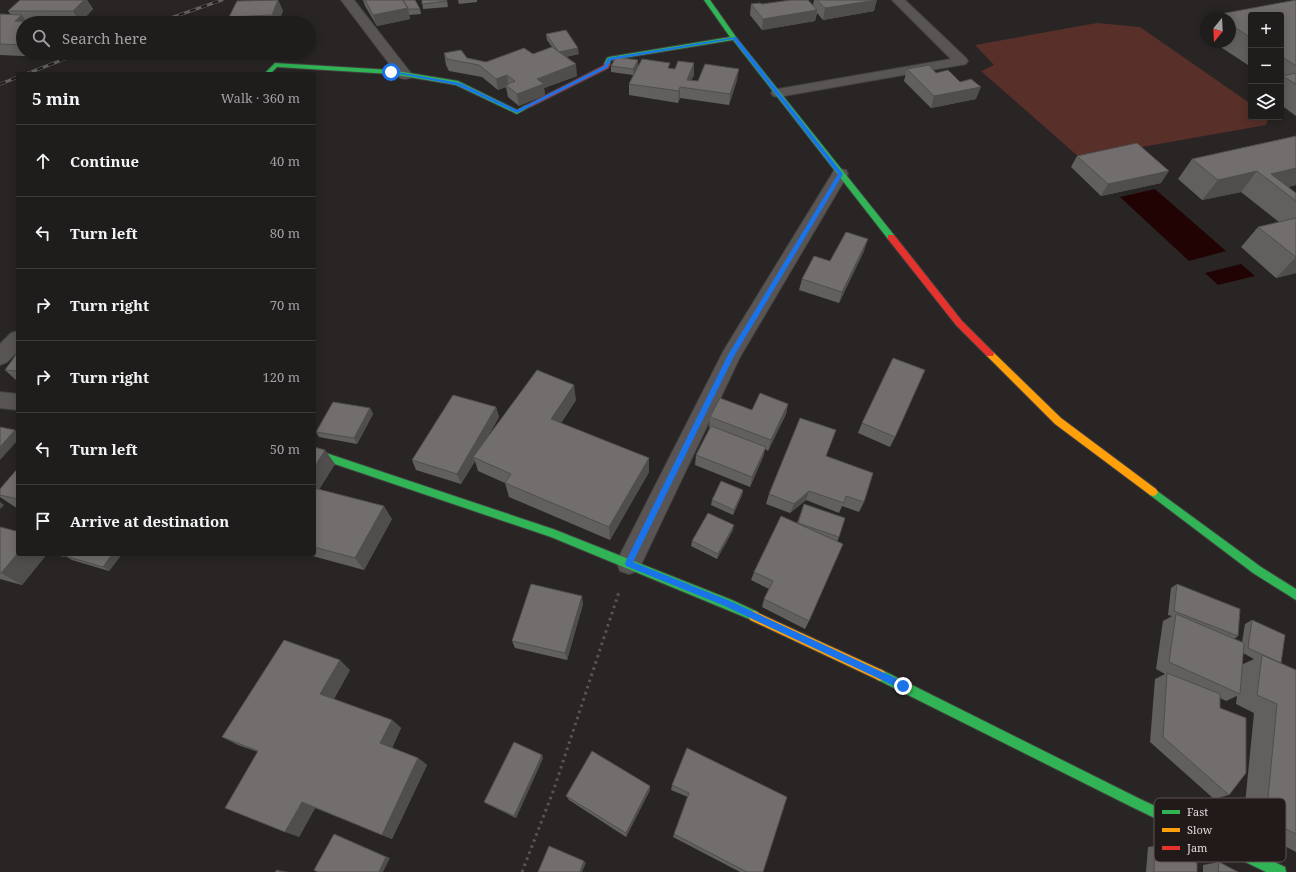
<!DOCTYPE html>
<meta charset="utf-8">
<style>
body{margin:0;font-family:"Noto Serif",serif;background:#272525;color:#f1f3f6}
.controls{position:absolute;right:12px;top:12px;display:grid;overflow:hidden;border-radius:4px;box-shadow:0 2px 10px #0003}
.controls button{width:36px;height:36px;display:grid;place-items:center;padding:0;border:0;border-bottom:1px solid #3c3a3b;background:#1f1c1c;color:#f1f3f6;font:20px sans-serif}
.compass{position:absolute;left:1200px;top:12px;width:36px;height:36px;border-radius:50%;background:#1f1c1c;box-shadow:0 2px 10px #0003;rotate:198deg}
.stop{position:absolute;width:12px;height:12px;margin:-9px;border:3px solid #1a73e8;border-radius:50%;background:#fff}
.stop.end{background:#1a73e8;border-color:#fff;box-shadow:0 1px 4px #0008}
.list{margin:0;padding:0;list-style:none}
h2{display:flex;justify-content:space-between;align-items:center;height:52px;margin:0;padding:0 16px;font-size:17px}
h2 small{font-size:13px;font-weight:400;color:#a1a1a3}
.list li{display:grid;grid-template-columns:26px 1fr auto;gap:12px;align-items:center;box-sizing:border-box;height:72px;padding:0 16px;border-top:1px solid #3c3a3b}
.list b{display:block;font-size:15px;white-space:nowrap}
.list em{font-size:13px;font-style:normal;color:#a1a1a3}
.icon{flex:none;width:22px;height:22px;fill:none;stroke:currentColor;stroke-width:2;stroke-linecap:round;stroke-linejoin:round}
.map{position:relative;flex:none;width:1296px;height:872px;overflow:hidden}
.search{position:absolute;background:#1f1c1c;box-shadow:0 2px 10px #0003;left:16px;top:16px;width:300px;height:44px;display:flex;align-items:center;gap:10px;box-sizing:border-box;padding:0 14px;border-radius:22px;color:#a1a1a3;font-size:15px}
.panel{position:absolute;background:#1f1c1c;box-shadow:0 2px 10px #0003;left:16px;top:72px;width:300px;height:484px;border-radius:4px}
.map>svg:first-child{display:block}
</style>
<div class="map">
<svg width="1296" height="872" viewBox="0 0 1296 872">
<rect width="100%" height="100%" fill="#292525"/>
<!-- green -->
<path fill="#582f29" d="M1097,23L1140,27L1251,104V117H1269L1266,125L1080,158L981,71L994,65L975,45Z"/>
<!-- water -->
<path fill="#220303" d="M1155,189L1226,251L1189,261L1120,197Z
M1241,264L1255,276L1218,285L1205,273Z"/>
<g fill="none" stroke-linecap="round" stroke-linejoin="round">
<defs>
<path id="street" d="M341,0H354L410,72L412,75L410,78L405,79L400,78Z
M892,0H905L966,58L968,61L966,64L778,97L773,96L771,93L773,90L778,89L951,59Z
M840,169L846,170L848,174L740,357L638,571L629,574L620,571L617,563L620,555L724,350L832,174L834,170Z
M18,331V351L7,362L0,365V344L11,333Z
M0,392L18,394V410L0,408Z"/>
<path id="fast" d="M704,0H710L736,37L894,235V239H888L733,40L611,60L609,65L604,64L607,58L609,57L730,37Z
M275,63L391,70L458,81L517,110L526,105L531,106L517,114L456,85L391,74L277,67L270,74H264Z
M314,449L553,529L732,600L758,612L759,616L758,620L754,621L551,537L314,457Z
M1153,488L1261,567L1296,589V600L1253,573L1150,495L1148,492L1150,489Z
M880,669L1140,799L1285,867L1286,872H1266L1132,807L876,679L874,675L876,671Z"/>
<path id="slow" d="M990,351L993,352L1061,418L1156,489L1158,492L1156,495L1153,496L1150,495L1055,424L987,356L986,354Z
M754,611L884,671L886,675L884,679L880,681L876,679L750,620L749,616L750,612Z"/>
<path id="jam" d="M605,63L610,64L608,68L530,107L525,106L603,66Z
M888,235H894L962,321L993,352L994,354L993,356H987L956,325L888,239Z"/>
</defs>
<!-- street casing -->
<use href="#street" stroke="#434040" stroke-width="2"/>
<!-- fast casing -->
<use href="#fast" stroke="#434040" stroke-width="2"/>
<!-- slow casing -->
<use href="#slow" stroke="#434040" stroke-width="2"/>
<!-- jam casing -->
<use href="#jam" stroke="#434040" stroke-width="2"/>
<!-- path -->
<path stroke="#585555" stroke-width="3" stroke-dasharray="2.5 4" stroke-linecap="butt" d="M522,872L554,789L619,592"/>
<!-- street -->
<use href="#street" fill="#595555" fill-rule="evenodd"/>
<!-- fast -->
<use href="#fast" fill="#30b455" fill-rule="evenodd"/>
<!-- slow -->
<use href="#slow" fill="#ff9f0a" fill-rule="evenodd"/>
<!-- jam -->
<use href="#jam" fill="#e5322d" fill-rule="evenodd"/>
<defs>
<path id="rail" d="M156,23L222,0
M26,74L80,53
M0,84L18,77"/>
</defs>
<!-- rail casing -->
<use href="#rail" stroke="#636060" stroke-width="3"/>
<!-- rail -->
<use href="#rail" stroke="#221a19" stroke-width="2" stroke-dasharray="6" stroke-linecap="butt"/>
</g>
<!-- wall -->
<path fill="#625f5f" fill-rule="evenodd" d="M20,0H87L93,9L80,23L39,22L23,23V53H48L44,57L0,55V14L11,15L8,11Z
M278,0L283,11L278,23H232L229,17Z
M363,0H415L420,9L421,14L409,15L410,19L377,26L365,6Z
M422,0H447L448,7L423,9Z
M458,0H477V2L459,4Z
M814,0H876L874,11L823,20L817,13L815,21L762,30L750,15L751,4L813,5Z
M1296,0V116L1281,105V15H1251V67L1213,42H1230V18H1213L1215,15Z
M1206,30V37L1203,35Z
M546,34L579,54L566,57L577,76L544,88L545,95L519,106L508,97L506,87L498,90L482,77L449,71L446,65L444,53L467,58L486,62L533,54L552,47L547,40Z
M638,60V65L670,69L694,75L691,80L698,81L737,80L729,105L680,98L678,103L629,95V84L633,75L611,72V66Z
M907,69L936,73L976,99L931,108L904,81Z
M1296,136V185L1288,187L1296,193V273L1276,278L1241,247L1258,227L1279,222L1241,192L1202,200L1178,179L1192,159Z
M1077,156L1161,183L1101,196L1071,167Z
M864,251L839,303L799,290L802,279L830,261Z
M18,352V381H17L5,370Z
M576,400L561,423L649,458V472L610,540L509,497L505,483L478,471L475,461L461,484L416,470L412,460L496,407L499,417L488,436Z
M788,404L786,414L768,451L765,449L763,457L750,487L695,465L696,455L710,428L709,427L710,417Z
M370,408L373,414L357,444L319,437L316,432Z
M862,423L895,437L890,447L858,433Z
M314,447L335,464L319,489L392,519L364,570L305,554H314Z
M826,456L864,502L859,512L842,506L839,513L806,500L790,513L766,504L769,494Z
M18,468V508L15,507L0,497V489Z
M743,490L742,495L733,515L711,505L712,500Z
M804,504L839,537L809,621L805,629L762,607L764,599L769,589L751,580L754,572L797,523Z
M0,527L18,554H47L22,585L0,579Z
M733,530L717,559L691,546L692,541Z
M51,554H66L64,557Z
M122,554L109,571L72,560L65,556Z
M1177,584L1238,636L1234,639L1242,642L1245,624L1252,620L1281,663L1296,670V852L1243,824L1254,713L1236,704L1237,696L1226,701L1220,698V708L1229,795L1214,799L1150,742L1155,679L1165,674L1156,669L1163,621L1172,616L1168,615L1171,588ZM1243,653L1254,659L1243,664Z
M583,604L567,660L515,648L512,641Z
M350,670L334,699L392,720L401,728L392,748L418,758L427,765L392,839L315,808L299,837L258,752L238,745L222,737Z
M687,748L763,872H740L673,837L688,797L671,790L672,785Z
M543,758L516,818L487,804L484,802Z
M650,786V790L626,837L569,800L566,796Z
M1155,846L1197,872H1146L1148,847Z
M1219,862L1238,872H1203V865Z"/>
<!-- shaded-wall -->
<path fill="#504d4d" d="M84,0H87L93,9L80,23L73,11Z
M278,0L283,11L278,23H275L272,15Z
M877,0L874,11L823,20L825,8Z
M408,8L410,19L377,26L373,15Z
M817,10L815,21L762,30L763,19Z
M22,15L27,23L15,21Z
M578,48L579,54L559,58V52Z
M41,53H48L44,57Z
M638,60V66L634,75L633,69Z
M694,63V75L688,88L687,80Z
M576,64L577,76L544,88L545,95L519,106L517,94L537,79Z
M739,69L737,80L729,105L730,94Z
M507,75L509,86L506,85V87L498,90L496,79Z
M680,87V98L678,103L679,91Z
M981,87L976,99L931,108L934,96Z
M1296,168V185L1280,188L1271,174Z
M1169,171L1161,183L1101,196L1108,184Z
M1257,171L1241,192L1202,200L1218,180Z
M868,239L864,251L839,303L842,292Z
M1296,257V273L1276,278Z
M574,385L576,400L554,434L551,419Z
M788,404L786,414L768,451L771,440Z
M496,407L499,417L476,458L473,457L475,461L461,484L457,474Z
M370,408L373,414L357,444L354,438Z
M15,430L18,433V440L0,460V447Z
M766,447L763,457L750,487L752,477Z
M325,450L335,464L314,498V468Z
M649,458V472L610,540L609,527Z
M743,490L742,495L733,515L734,510Z
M809,491L806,500L790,513L794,504Z
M0,502L4,505L0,509Z
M384,506L392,519L364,570L355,558Z
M734,525L733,530L717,559L718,554Z
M18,553V554H47L22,585L1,573Z
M59,554H66L64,557Z
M112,554H122L109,571L103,567Z
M582,596L583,604L567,660L565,653Z
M340,660L350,670L331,703L320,694Z
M392,720L401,728L390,751L380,743Z
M542,755L543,758L516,818L514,816Z
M418,758L427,765L392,839L382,835Z
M650,786V790L626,837V833Z
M302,802L315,808L299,837L285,832Z
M334,834L390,858L383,872H379Z
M584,861L586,863L582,872H580Z
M277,870L289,872H282Z"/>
<!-- building -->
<path fill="#726e6e" stroke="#504d4d" d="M20,0H84L73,11H8Z
M278,0L272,15L229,17L237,1Z
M365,0H403L408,8L373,15Z
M403,0H415L420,9H408Z
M422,0H446L447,1L422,4Z
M791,0H808L817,10L763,19L751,4L760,3L762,4Z
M817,0H877L825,8Z
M1296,0V66L1281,56V15H1251V38L1230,24V18H1220L1215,15Z
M0,14L22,15L15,21L52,23H23V45L0,44Z
M566,30L578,48L559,52L558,51L546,34Z
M552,47L576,64L537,79L544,84L517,94L506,85L515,81L507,75L496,79L479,65L447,59L444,53L461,50L467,58L486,62L524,48L533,54Z
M616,57L638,60L633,69L611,66Z
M642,59L670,63L668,68L675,69L678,61L694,63L687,80L698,81L705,64L739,69L730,94L680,87L679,91L629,84Z
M929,65L936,73L948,70L960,82L971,79L981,87L934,96L907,69Z
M1296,73V84L1282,76Z
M1296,136V168L1271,174L1296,193V201L1257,171L1218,180L1192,159Z
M1137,143L1169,171L1108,184L1077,156Z
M1296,218V257L1258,227Z
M846,232L868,239L842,292L802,279L814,256L830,261Z
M18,352V371L5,370Z
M893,358L925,370L895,437L862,423Z
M537,370L574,385L551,419L649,458L609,527L505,483L511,474L473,457Z
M760,393L788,404L771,440L710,417L720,398L752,410Z
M453,395L496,407L457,474L412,460Z
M333,402L370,408L354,438L316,432Z
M800,418L836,430L826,456L873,473L864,502L846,496L844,503L809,491L794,504L769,494Z
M711,426L766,447L752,477L696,455Z
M0,427L15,430L0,447Z
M314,447L325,450L314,468Z
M18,468V499L0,495V489Z
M721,481L743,490L734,510L712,500Z
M314,488L384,506L355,558L314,547Z
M804,504L845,518L839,537L798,523Z
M708,513L734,525L718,554L692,541Z
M781,516L843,544L809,621L764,599L773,581L754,572Z
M0,527L16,531L18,528V553L1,573H0Z
M67,554H112L103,567L65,556Z
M531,584L582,596L565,653L512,641Z
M1177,584L1240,609L1238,636L1174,611Z
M1176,614L1244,643L1240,694L1169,662Z
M1252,620L1285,635L1281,663L1248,648Z
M284,640L340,660L320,694L392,720L380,743L418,758L382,835L302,802L285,832L225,808L258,751L222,737Z
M1262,655L1296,670V834L1266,819L1277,704L1257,695Z
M1167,673L1220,694V708L1246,718V773L1229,795L1163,737Z
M514,742L542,755L514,816L484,802Z
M687,748L787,797L763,872H747L674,834L689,793L672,785Z
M592,751L650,786L626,833L566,796Z
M334,834L386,857L379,872H318L314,870Z
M549,846L584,861L580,872H538Z
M1155,846L1197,863V872H1154Z
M1219,862L1238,872H1218Z
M277,870L282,872H275Z"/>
<!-- route -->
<path fill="#1a73e8" d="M736,37L843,174L734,356L633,562L730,601L906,683V689L903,690L725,606L626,566L625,563L728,355L838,174L733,39L611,60L607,68L517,113L457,85L389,72L391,71L460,83L517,110L604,66L608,58Z"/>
<!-- legend -->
<rect x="1154" y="798" width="132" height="64" rx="6" fill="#221a19" stroke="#5b5453" stroke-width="1"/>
<rect x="1162" y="810" width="18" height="4" fill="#30b455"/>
<rect x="1162" y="828" width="18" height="4" fill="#ff9f0a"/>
<rect x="1162" y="846" width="18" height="4" fill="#e5322d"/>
<g font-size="11" fill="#e0dada">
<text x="1187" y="816">Fast</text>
<text x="1187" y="834">Slow</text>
<text x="1187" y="852">Jam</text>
</g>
</svg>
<div class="controls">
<button>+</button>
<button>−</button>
<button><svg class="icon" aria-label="layers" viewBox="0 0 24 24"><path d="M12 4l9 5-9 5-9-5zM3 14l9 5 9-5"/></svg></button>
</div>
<svg class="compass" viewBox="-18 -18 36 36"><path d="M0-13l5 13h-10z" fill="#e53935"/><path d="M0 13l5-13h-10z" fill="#a1a1a3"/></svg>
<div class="stop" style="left:391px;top:72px"></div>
<div class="stop end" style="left:903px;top:686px"></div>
<div class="search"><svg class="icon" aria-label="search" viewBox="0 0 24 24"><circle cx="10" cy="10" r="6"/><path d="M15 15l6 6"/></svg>Search here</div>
<section class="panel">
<h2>5 min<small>Walk · 360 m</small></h2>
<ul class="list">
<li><svg class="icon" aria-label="ahead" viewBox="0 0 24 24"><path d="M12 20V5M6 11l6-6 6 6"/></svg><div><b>Continue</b></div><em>40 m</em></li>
<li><svg class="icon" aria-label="left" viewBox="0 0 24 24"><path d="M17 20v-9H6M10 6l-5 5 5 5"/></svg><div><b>Turn left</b></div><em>80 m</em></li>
<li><svg class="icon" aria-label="right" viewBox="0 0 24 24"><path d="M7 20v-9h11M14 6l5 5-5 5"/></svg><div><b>Turn right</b></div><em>70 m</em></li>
<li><svg class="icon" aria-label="right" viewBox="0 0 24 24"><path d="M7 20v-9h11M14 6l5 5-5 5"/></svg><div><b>Turn right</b></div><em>120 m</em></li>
<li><svg class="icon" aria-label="left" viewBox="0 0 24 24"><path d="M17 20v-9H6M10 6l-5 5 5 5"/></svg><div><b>Turn left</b></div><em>50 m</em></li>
<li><svg class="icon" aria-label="arrive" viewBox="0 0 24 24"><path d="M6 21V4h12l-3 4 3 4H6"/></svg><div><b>Arrive at destination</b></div></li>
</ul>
</section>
</div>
